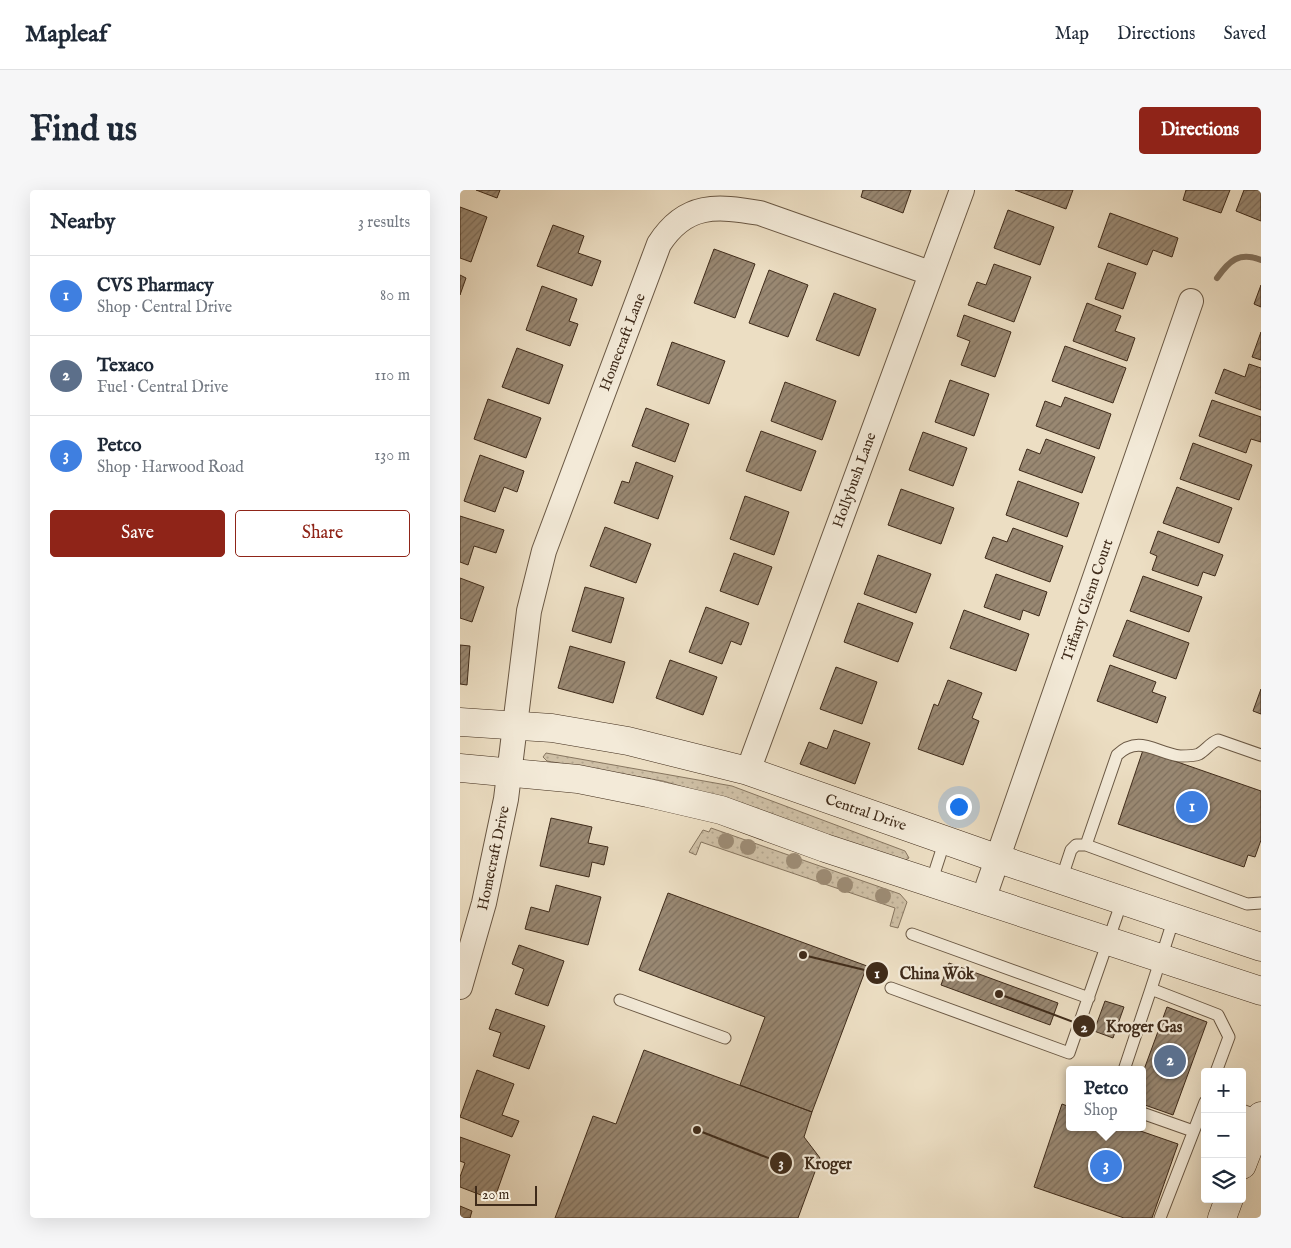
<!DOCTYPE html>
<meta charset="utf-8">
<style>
body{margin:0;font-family:"IM FELL English",serif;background:#f6f6f7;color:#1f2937}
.controls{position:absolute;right:15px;bottom:15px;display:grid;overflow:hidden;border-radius:5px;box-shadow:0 5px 20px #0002}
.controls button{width:45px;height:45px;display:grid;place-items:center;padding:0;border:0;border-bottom:1px solid #e0e1e3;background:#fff;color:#1f2937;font:25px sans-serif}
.scale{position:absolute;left:15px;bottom:12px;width:62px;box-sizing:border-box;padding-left:5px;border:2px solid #3f2b1a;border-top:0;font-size:14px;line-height:18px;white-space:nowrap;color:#3f2b1a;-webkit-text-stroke:4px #f3ead8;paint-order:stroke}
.you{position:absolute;left:498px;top:616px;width:18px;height:18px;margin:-12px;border:4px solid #fff;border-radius:50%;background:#1a73e8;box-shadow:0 0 0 8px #1a73e833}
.badge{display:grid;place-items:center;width:32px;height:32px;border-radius:50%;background:#8f2418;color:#fff;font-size:16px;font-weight:700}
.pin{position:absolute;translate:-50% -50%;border:2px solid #fff;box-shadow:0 1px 5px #0006}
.popup{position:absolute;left:606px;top:876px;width:80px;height:65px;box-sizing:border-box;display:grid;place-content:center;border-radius:5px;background:#fff;filter:drop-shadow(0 1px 4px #0005);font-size:16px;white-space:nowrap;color:#747a83}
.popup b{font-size:19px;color:#1f2937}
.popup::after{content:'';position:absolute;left:50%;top:100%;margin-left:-10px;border:10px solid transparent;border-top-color:#fff}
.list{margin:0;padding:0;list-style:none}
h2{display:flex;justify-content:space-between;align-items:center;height:65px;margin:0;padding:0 20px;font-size:21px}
h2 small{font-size:16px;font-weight:400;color:#747a83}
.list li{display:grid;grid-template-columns:32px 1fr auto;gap:15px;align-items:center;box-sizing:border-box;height:80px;padding:0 20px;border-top:1px solid #e0e1e3}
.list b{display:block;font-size:19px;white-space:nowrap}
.list p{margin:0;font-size:16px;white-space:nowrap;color:#747a83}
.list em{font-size:16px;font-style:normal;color:#747a83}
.actions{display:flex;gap:10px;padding:15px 20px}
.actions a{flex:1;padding:11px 0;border:1px solid #8f2418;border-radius:5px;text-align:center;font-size:18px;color:#8f2418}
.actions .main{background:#8f2418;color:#fff}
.icon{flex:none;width:28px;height:28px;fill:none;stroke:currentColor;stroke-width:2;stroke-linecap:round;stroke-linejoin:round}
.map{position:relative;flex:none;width:801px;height:1028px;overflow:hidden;border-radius:5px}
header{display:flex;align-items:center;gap:30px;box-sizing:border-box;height:70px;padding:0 25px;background:#fff;border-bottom:1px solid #e0e1e3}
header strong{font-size:24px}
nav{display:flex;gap:28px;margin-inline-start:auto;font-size:18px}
.intro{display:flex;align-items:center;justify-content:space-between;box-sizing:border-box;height:120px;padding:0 30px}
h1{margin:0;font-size:35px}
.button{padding:12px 22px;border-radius:5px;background:#8f2418;color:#fff;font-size:18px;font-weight:700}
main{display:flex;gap:30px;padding:0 30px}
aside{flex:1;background:#fff;border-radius:5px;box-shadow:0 5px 20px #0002}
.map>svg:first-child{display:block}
</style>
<header>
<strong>Mapleaf</strong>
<nav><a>Map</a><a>Directions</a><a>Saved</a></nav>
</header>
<div class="intro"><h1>Find us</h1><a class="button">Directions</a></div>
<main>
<aside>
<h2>Nearby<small>3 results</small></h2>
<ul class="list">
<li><span class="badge" style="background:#3f7fe0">1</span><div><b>CVS Pharmacy</b><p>Shop · Central Drive</p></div><em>80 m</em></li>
<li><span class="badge" style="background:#5c6f8a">2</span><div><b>Texaco</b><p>Fuel · Central Drive</p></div><em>110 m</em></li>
<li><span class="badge" style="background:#3f7fe0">3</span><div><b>Petco</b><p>Shop · Harwood Road</p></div><em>130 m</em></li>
</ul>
<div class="actions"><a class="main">Save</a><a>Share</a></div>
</aside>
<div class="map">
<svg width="801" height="1028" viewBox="0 0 801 1028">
<defs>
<pattern id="grass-dots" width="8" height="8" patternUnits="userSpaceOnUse" patternTransform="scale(1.25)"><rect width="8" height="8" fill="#cfc0a6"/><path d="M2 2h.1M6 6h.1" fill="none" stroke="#b3a58e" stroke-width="1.8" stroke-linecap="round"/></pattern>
<pattern id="building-hatch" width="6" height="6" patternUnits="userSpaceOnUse" patternTransform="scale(1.25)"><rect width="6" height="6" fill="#998872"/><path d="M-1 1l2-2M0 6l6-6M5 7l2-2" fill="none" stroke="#7e6f5d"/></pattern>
</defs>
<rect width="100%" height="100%" fill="#ecdec3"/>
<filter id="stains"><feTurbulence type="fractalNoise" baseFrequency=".004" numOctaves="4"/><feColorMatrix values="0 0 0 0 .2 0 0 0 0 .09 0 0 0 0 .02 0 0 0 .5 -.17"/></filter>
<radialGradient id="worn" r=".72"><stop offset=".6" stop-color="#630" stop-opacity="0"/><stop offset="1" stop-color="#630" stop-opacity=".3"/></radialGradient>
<!-- grass -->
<path fill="url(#grass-dots)" stroke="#877660" d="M86,563L272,596L445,661L449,668L444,671L265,609L203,591L87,571L83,567Z
M251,638L440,704L447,712L438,738L430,736L435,718L241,652L236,665L229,662L243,640L249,642Z"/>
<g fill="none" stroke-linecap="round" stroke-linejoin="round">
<!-- stream -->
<path stroke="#83725d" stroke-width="6" d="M757,88C769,71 779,61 801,70"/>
</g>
<!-- building -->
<path fill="url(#building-hatch)" stroke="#3f2b1a" d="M16,0H40L37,8Z
M403,0H451L443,23L401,7Z
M555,0H613L606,19Z
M726,0H770L761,23L723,10Z
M784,0H801V31L776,21Z
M0,17L27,27L11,72L0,68Z
M548,20L594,37L580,75L534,58Z
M650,23L718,48L712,67L693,60L687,75L638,57Z
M93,35L124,46L118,63L141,71L132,96L77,76Z
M254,59L295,74L275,128L234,113Z
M648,73L676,83L663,119L635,109Z
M534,74L571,87L554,132L508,115L517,92L526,95Z
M309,80L348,95L328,147L289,133Z
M0,85L6,88L0,105Z
M801,95V117L794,114Z
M82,96L117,109L109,131L118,134L110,156L66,140Z
M374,103L416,119L399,166L356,150Z
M627,113L661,126L655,141L675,148L667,171L613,151Z
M504,125L551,142L535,187L501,175L510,151L497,146Z
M801,142V170L792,167Z
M212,152L265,171L249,214L197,195Z
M605,156L666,178L653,213L592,191Z
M57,158L103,175L89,214L42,197Z
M789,174L801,178V220L755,203L764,179L785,187Z
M490,190L529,204L514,246L475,232Z
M325,192L376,211L362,250L311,231Z
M605,207L651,224L639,259L576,236L585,211L601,217Z
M28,209L81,228L66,268L14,249Z
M752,210L801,227V252L791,249L786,263L739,246Z
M186,218L229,234L215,272L172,256Z
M301,241L356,261L341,301L286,281Z
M463,242L507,258L493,296L449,280Z
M586,249L635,267L622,303L559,280L567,259L580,264Z
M733,253L792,275L779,310L720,289Z
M20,265L64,281L57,302L44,297L35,322L4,311Z
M176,272L213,286L198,329L154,313L162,291L169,293Z
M558,291L619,313L607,347L546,325Z
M717,297L772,318L759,353L703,333Z
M441,299L494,318L481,354L428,335Z
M285,306L329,322L314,365L270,349Z
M0,326L44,340L36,363L14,356L8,375L0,372Z
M145,337L191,354L176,393L130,376Z
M553,338L603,356L590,392L525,368L533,347L547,352Z
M698,341L763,365L755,386L743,382L738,396L692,380L697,366L690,363Z
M274,363L312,377L298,415L260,401Z
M418,365L471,384L456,423L404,404Z
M536,384L587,402L579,426L563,420L560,430L524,417Z
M683,386L742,407L729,442L670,421Z
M0,388L24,397L12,432L0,428Z
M125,397L164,408L151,453L112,441Z
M398,413L453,433L438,472L384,452Z
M246,417L289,433L281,455L271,451L262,474L229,462Z
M504,420L569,444L556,481L490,458Z
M667,430L729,453L716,489L653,466Z
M0,455L10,456L7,495L0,494Z
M110,456L165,472L153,513L98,498Z
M210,470L257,487L243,525L196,508Z
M650,475L696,492L692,502L706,507L697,533L637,511Z
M376,477L417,492L402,534L360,519Z
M488,490L522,503L512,528L519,531L503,575L458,559L474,514L478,516Z
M801,499V524L793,521Z
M374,540L410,553L395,594L340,574L349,552L367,559Z
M683,560L801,601V650L795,667L788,665L784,677L658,634Z
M91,628L132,637L128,653L148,657L144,675L132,672L129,687L80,676Z
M96,695L141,707L128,755L65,739L71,717L89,722Z
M208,703L407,776L352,922L280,895L305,827L179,780Z
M59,755L104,771L88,816L55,804L64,779L52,774Z
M489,773L598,813L590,835L481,795Z
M645,811L664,817L653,848L634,841Z
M707,817L747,832L713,925L682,914V885Z
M36,819L85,836L69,879L33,866L41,843L29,839Z
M184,860L352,922L344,947L360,968L338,1028H95L133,926L156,934Z
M17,880L54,894L42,925L59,931L52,947L0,927Z
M602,914L610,917V937H669L718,954L692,1028H664L574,997Z
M0,947L50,965L34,1010L0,997V987L5,973L0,971Z
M0,1016L12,1021L10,1028H0Z"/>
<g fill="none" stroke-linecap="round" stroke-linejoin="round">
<defs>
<path id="lane" d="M626,655L657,565C679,544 696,563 720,566C724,566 735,566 739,564C746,560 750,553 758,550L801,565
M601,690L611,660L616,655H626L787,714L801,713
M471,693L485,650
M714,728L691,799L758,825L769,847L756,882
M452,744L629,808
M431,798L609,863L662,711
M160,810L265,848
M664,880L691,799
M782,920L800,927
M682,923L733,941
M700,1028L745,912"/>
<path id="street" d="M288,581L502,0
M523,710L731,111
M0,797L24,713L46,609L69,421L84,361L199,54C226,12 257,16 300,23L470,83"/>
<path id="secondary" d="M0,532L92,538L168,551L288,581L536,668L801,757
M0,578L118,589L188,603L261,620L365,658L801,801
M782,975L801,926
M762,1028L769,1009"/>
</defs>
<!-- lane casing -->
<use href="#lane" stroke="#6a5844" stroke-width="13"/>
<!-- street casing -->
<use href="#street" stroke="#6a5844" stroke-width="26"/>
<!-- secondary casing -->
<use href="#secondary" stroke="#3f2b1a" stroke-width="29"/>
<!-- lane -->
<use href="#lane" stroke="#f3ead8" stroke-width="11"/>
<!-- street -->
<use href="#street" stroke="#f3ead8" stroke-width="24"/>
<!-- secondary -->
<use href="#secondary" stroke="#f3ead8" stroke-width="28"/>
</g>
<!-- trees -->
<g fill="#9d8c75">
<circle cx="266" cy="651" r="8"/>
<circle cx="288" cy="657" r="8"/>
<circle cx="334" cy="671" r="8"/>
<circle cx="364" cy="687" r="8"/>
<circle cx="385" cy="695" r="8"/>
<circle cx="423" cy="706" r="8"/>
</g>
<g text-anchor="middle" stroke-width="4.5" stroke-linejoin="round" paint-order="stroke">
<!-- street labels -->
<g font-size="15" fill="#3f2b1a" stroke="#f3ead8">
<text transform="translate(162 152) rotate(-69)" y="5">Homecraft Lane</text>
<text transform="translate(394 290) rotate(-70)" y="5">Hollybush Lane</text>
<text transform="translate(627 410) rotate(-71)" y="5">Tiffany Glenn Court</text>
<text transform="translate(406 622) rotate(19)" y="5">Central Drive</text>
<text transform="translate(33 668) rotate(-78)" y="5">Homecraft Drive</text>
</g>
</g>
<!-- callouts -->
<path fill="none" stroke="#3f2b1a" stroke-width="2" d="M343 765L417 783M539 804L624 836M237 940L321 973"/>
<g fill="#3f2b1a" stroke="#f3ead8" stroke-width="2">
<circle cx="343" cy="765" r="5"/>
<circle cx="539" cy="804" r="5"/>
<circle cx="237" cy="940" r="5"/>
<circle cx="417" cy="783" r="12"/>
<circle cx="624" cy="836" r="12"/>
<circle cx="321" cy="973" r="12"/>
</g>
<g font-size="15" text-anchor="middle" font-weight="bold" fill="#fff">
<text x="417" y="788">1</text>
<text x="624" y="842">2</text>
<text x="321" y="978">3</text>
</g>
<g font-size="16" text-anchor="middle" font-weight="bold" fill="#3f2b1a" stroke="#f3ead8" stroke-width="4.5" stroke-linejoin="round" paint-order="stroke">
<text x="477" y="789">China Wok</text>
<text x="684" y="842">Kroger Gas</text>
<text x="368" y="979">Kroger</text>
</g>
<rect width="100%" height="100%" filter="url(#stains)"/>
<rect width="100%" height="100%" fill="url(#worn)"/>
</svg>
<div class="controls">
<button>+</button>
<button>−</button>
<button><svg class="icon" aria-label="layers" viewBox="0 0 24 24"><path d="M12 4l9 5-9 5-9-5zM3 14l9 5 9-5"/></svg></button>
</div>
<div class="scale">20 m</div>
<div class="you"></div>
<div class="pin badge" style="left:732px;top:617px;background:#3f7fe0">1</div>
<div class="pin badge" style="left:710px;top:871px;background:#5c6f8a">2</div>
<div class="pin badge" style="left:646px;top:976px;background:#3f7fe0">3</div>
<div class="popup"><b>Petco</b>Shop</div>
</div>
</main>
